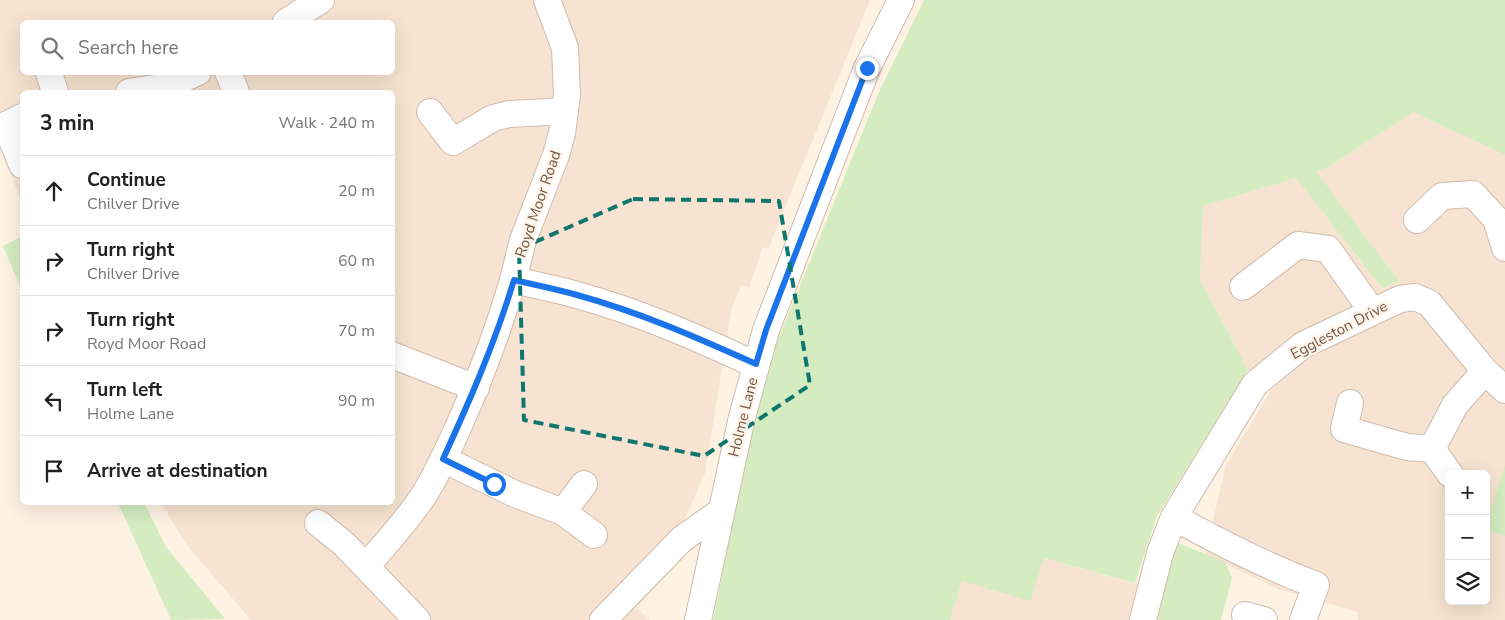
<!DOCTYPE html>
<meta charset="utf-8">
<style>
body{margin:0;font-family:"Nunito Sans",sans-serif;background:#f6f6f6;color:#222}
.controls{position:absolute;right:15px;bottom:15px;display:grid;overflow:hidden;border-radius:8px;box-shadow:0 5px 20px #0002}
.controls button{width:45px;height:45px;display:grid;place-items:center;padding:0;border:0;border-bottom:1px solid #e0e0e0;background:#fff;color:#222;font:25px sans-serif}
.stop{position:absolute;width:15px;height:15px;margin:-11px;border:4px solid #1a73e8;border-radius:50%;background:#fff}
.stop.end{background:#1a73e8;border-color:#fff;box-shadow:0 1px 5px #0008}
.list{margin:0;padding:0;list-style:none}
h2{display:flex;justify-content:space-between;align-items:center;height:65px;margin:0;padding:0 20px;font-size:21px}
h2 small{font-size:16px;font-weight:400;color:#767676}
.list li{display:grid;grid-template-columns:32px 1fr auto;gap:15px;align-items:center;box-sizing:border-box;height:70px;padding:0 20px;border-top:1px solid #e0e0e0}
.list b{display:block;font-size:19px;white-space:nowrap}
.list p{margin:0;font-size:16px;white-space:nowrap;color:#767676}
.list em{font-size:16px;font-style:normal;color:#767676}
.icon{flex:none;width:28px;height:28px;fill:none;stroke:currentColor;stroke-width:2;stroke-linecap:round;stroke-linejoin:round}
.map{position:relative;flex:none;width:1505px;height:620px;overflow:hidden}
.search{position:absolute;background:#fff;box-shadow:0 5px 20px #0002;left:20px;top:20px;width:375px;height:55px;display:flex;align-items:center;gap:12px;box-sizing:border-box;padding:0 18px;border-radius:8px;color:#767676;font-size:19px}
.panel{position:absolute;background:#fff;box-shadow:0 5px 20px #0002;left:20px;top:90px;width:375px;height:415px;border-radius:8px}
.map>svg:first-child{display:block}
</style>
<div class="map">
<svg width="1505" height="620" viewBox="0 0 1505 620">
<rect width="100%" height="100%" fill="#fef2e3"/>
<!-- residential -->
<path fill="#f6e3d1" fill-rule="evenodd" d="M0,0H870L768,249L763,247L749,288L744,286L740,288L732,306L705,473L684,521L697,543L636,608L650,620H251L187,545L161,503L392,502V92H22V206L0,139ZM22,22H392V72H22Z
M1413,112L1505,155V620H1358V612L1281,590L1205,554L1226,465L1273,387L1248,370L1200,280L1203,206L1296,178L1382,288L1399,281L1316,171L1327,168ZM1449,474H1486V601H1449Z
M1044,558L1165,592L1158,620H950L962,581Z"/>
<!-- green -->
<path fill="#d4ecc0" d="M924,0H1505V155L1413,112L1327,168L1316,171L1399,281L1382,288L1296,178L1203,206L1200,280L1248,370L1157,516L1135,583L1044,558L1030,601L962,581L950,620H713L762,379L879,92Z
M21,237L22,242V291L3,246Z
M1505,465V536L1486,530V526Z
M118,503H144L166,547L225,619L171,620Z
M1176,542L1225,562L1232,578L1221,620H1158Z"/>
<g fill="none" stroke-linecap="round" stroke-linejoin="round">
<defs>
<path id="minor" d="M547,0L565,48L567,95L562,133L556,155L523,240L513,280C535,285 556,289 577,295C639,312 698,338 756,365
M286,22L321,0
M228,72L236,92
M49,73L55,92
M129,92L168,86L198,72
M430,112L453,142L493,118L509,114L565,111
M22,117L6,125L22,165
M1417,220L1442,196L1473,194L1496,219L1505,248
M1243,287L1298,245L1328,249L1372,311
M392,355L476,388
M1350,403L1344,429L1407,447L1432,449L1455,405L1485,371
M1432,449L1450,474
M443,459L515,494L563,512L594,535
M563,512L584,484
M1174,517C1220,543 1266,566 1316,585L1303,620
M318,523L344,544L417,620
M366,566C387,543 407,520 424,495C437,474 447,452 457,430C479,381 498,332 513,280
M1245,615L1264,620
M603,620L682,539L720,512
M698,620L742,417L766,330L867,68L901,0
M1143,620L1160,553L1174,517L1255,384L1303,345L1400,299L1415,297L1429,303L1485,371L1505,390"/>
</defs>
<!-- minor casing -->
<use href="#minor" stroke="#d1bbab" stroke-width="28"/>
<!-- minor -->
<use href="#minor" stroke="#fff" stroke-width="26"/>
</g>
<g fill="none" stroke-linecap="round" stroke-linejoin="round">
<!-- route -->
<path stroke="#1a73e8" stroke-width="6" d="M494,484L443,459C470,400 495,343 514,280C535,285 556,289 577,295C639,312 698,338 756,364L766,330L867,68"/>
</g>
<!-- marked area -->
<path fill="none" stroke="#0f766e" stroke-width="4" stroke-dasharray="10 6" stroke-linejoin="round" d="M633,199L779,201L810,385L704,456L524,420L519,249Z"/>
<g text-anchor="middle" stroke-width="5" stroke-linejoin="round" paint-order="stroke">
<!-- street labels -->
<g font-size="15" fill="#775647" stroke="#fff6ea">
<text transform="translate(538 204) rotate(-71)" y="5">Royd Moor Road</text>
<text transform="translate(1339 330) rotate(-28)" y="5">Eggleston Drive</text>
<text transform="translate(743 417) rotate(-76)" y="5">Holme Lane</text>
</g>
</g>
</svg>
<div class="controls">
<button>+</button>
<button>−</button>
<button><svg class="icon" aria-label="layers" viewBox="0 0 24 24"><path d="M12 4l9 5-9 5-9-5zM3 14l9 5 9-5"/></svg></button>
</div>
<div class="stop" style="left:494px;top:484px"></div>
<div class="stop end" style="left:867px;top:68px"></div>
<div class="search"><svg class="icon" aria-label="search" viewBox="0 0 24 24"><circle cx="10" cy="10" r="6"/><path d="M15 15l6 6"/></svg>Search here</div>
<section class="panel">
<h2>3 min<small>Walk · 240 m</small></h2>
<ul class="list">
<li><svg class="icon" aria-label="ahead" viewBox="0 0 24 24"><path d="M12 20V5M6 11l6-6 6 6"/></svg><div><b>Continue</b><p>Chilver Drive</p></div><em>20 m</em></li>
<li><svg class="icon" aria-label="right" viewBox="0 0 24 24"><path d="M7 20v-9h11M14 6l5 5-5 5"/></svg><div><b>Turn right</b><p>Chilver Drive</p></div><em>60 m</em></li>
<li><svg class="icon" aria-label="right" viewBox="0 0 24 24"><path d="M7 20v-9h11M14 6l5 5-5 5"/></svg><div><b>Turn right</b><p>Royd Moor Road</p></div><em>70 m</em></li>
<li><svg class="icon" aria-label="left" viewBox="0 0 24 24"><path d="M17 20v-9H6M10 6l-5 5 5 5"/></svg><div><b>Turn left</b><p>Holme Lane</p></div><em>90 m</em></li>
<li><svg class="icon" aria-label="arrive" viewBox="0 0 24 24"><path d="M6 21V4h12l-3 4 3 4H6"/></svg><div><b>Arrive at destination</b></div></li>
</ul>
</section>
</div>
